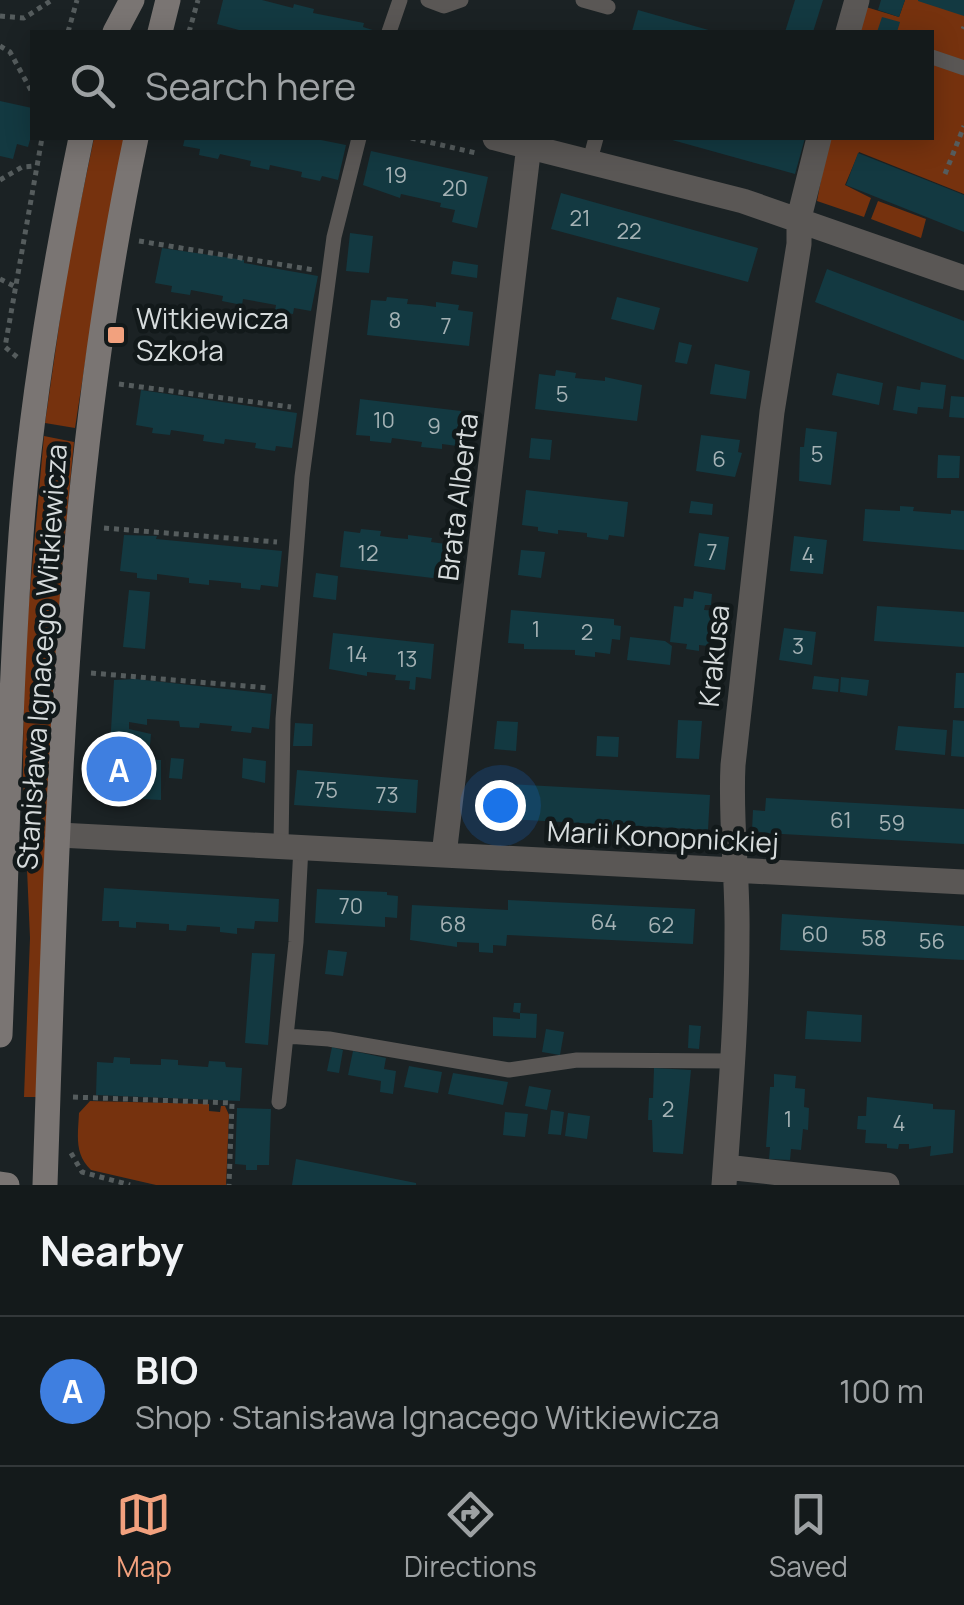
<!DOCTYPE html>
<meta charset="utf-8">
<style>
body{margin:0;font-family:Manrope,sans-serif;background:#1d2324;color:#f1f3f6}
.you{position:absolute;left:500px;top:805px;width:35px;height:35px;margin:-25px;border:8px solid #fff;border-radius:50%;background:#1a73e8;box-shadow:0 0 0 15px #1a73e833}
.badge{display:grid;place-items:center;width:65px;height:65px;border-radius:50%;background:#f2a17e;color:#fff;font-size:32px;font-weight:700}
.pin{position:absolute;translate:-50% -50%;border:5px solid #fff;box-shadow:0 2px 10px #0006}
.list{margin:0;padding:0;list-style:none}
h2{display:flex;justify-content:space-between;align-items:center;height:130px;margin:0;padding:0 40px;font-size:42px}
h2 small{font-size:32px;font-weight:400;color:#9da1a3}
.list li{display:grid;grid-template-columns:65px 1fr auto;gap:30px;align-items:center;box-sizing:border-box;height:150px;padding:0 40px;border-top:2px solid #33383a}
.list b{display:block;font-size:38px;white-space:nowrap}
.list p{margin:0;font-size:32px;white-space:nowrap;color:#9da1a3}
.list em{font-size:32px;font-style:normal;color:#9da1a3}
.icon{flex:none;width:55px;height:55px;fill:none;stroke:currentColor;stroke-width:2;stroke-linecap:round;stroke-linejoin:round}
.map{position:relative;flex:none;width:964px;height:1185px;overflow:hidden}
.search{position:absolute;background:#141a1b;box-shadow:0 5px 25px #0003;left:30px;right:30px;top:30px;height:110px;display:flex;align-items:center;gap:25px;box-sizing:border-box;padding:0 35px;border-radius:0px;color:#9da1a3;font-size:38px}
.sheet{height:280px;background:#141a1b}
nav{display:flex;justify-content:space-around;align-items:center;box-sizing:border-box;height:140px;border-top:2px solid #33383a;background:#141a1b;font-size:28px;color:#9da1a3}
nav a{display:grid;justify-items:center;gap:5px}
nav .on{color:#f2a17e}
.map>svg:first-child{display:block}
</style>
<div class="map">
<svg width="964" height="1185" viewBox="0 0 964 1185">
<rect width="100%" height="100%" fill="#1b2224"/>
<!-- green -->
<path fill="#76320e" d="M905,0H964V63L932,53V32L857,30L866,7L899,17Z
M932,63L964,74V194L859,152L845,185L871,198L864,217L817,201L829,138H932Z
M94,138H125L103,247L75,428L45,423L68,263Z
M878,201L926,219L921,238L871,219Z
M44,436L74,442L61,578L38,1097H24L30,938L23,777L24,656Z
M90,1101L209,1104V1111L220,1112L221,1106H225L229,1115L226,1185H156L91,1170C74,1154 78,1135 79,1113Z"/>
<!-- building -->
<path fill="#133941" d="M223,0H262L293,8L294,4L314,9L313,13L364,23L363,27L379,32H246L217,24Z
M795,0H823L813,32H785Z
M881,0H905L899,17L878,10Z
M918,0H964V16L918,1Z
M638,10L712,31V32L632,31Z
M882,17L900,22L897,32H877Z
M0,101L32,108V133L28,147L17,144L13,159L0,156Z
M185,138H311L346,145L338,180L322,176L320,181L301,177L302,172L270,165L269,170L250,166L251,161L220,154L218,159L199,155L200,149L183,146Z
M665,138H805L795,174Z
M371,151L488,177L477,228L452,222L455,210L440,207L441,203L401,194L400,198L363,185Z
M858,153L964,195V232L846,185Z
M561,193L758,248L748,282L551,229Z
M350,233L373,236L369,273L346,271Z
M162,248L244,260V263L318,276L311,311L294,308L293,314L275,311L276,305L243,299L242,305L222,301L223,296L191,290L190,295L171,292L172,286L155,283Z
M453,261L478,265L477,278L451,274Z
M827,269L964,321V360L815,302Z
M387,297L408,299L407,304L422,305L436,307V302L459,305L458,310L473,312L469,346L367,335L371,300L386,301Z
M617,297L660,308L654,330L611,319Z
M679,342L692,345L687,364L675,362Z
M715,364L750,371L746,399L710,394Z
M556,370L576,373L575,378L605,381V377L642,385L637,421L535,409L539,374L555,376Z
M837,373L883,383L879,405L832,395Z
M921,382L946,385L943,409L918,407L917,414L893,410L897,386L920,390Z
M141,390L297,413L292,448L276,446L275,451L255,448L256,443L225,439L224,444L203,441L204,435L171,430L170,435L152,433L153,428L136,425Z
M951,396L964,397V418L949,417Z
M360,399L461,411L457,446L442,444V449L421,447L422,442L392,438L391,443L370,441V436L356,435Z
M806,428L837,432L831,485L799,481L800,447H804Z
M701,435L740,440L738,452L742,453L735,477L696,471Z
M531,438L552,440L550,460L529,458Z
M938,455L960,456L959,478H937Z
M526,490L628,502L624,537L609,535L608,540L587,537V533L558,530V534L538,531V527L522,525Z
M691,501L713,504L712,515L689,513Z
M900,506L914,507L913,511L951,514V510L964,511V550L863,541L865,509L900,511Z
M361,529L381,531L380,536L396,538L408,539V535L432,538L431,542L446,544L441,579L340,567L344,531L360,533Z
M699,533L729,537L725,570L694,566Z
M124,535L157,536L156,539L282,551L278,587L261,585L260,590L241,588V583L209,580V585L189,583V578L157,574V580L137,578V573L120,571Z
M794,536L827,540L823,574L790,571Z
M521,550L545,552L541,578L518,575Z
M316,573L338,576L336,600L313,597Z
M129,590L150,592L145,649L123,647Z
M694,591L712,594L711,605H705L704,610L721,611L717,647L699,645V651L686,649L687,644L670,642L674,606L683,607L684,598L693,599Z
M877,606L964,612V647L874,641Z
M511,610L614,619V625L621,626L620,640L612,639L610,654L595,652V657L575,655V650L524,649V644L508,643Z
M784,628L816,632L812,665L779,660Z
M333,633L434,644L431,679L416,677L415,690L409,689L410,681L395,680L396,675L367,672V676L329,669Z
M630,637L665,641L672,646L670,665L627,660Z
M956,673H964V708H954Z
M814,676L839,679L838,692L812,689Z
M841,677L869,680L867,696L840,692Z
M135,679L272,694L269,729L252,727L251,733L231,731L232,726L200,723L199,728L180,727L179,721L147,719V725L129,722V729L151,734L149,756L132,755V759L161,760V800L107,797L114,680Z
M678,720L702,721L699,759L676,758Z
M953,720L964,721V757L951,756Z
M497,721L518,722L516,751L494,749Z
M295,723L313,724L312,746H293Z
M898,726L947,730L945,755L895,750Z
M597,736L619,737L618,757L596,756Z
M171,758L184,759L182,779L169,778Z
M243,758L266,761L265,783L242,778Z
M297,770L418,780L416,813L294,805Z
M491,783L710,795L708,830L489,818Z
M766,798L964,809V844L764,833L752,830L753,810L765,811Z
M104,888L279,899L278,922L255,921L254,929L237,928V934L220,932V927L187,925L186,931L169,930V924L136,922V928L119,927V921H102Z
M317,889L387,892V895L398,896L397,918L385,917V927L315,923Z
M508,900L695,909L693,944L507,935L506,946L493,945V953L479,952V943L457,942V947L410,940L412,905L508,910Z
M782,914L964,926V960L780,950Z
M328,950L347,952L343,976L325,974Z
M252,953L275,954L268,1045L245,1043Z
M514,1003H521L520,1013L537,1014L536,1038L493,1036V1017L520,1019V1013L513,1012Z
M807,1011L862,1015L861,1042L805,1039Z
M689,1025L701,1026L699,1049L688,1048Z
M546,1029L564,1032L560,1055L542,1052Z
M332,1047L343,1050L339,1073L327,1071Z
M353,1051L386,1058L384,1069L396,1071L393,1094L380,1092L381,1081L348,1075Z
M114,1057L130,1058V1064L161,1065V1059L178,1060V1065L208,1067L209,1061L225,1062L226,1067L242,1068L240,1101L96,1095L97,1062L113,1063Z
M409,1066L442,1072L438,1093L404,1087Z
M654,1068L691,1070L683,1154L653,1152L652,1120H648L649,1098H653Z
M453,1073L508,1082L503,1105L448,1094Z
M774,1074L796,1076L795,1088L805,1089L804,1107L809,1108L808,1130L803,1129L801,1150L791,1149L790,1160L769,1159L770,1147H766L770,1087H774Z
M529,1086L551,1090L547,1110L525,1106Z
M867,1097L933,1104V1109L955,1110L953,1153L930,1156L931,1146L909,1149V1144H899L898,1149L887,1148V1144L865,1143L866,1130L857,1129L858,1116H866Z
M237,1108L271,1109L269,1165H257V1170H246V1165L235,1164Z
M551,1110L564,1112L561,1135L548,1134Z
M505,1112L528,1114L525,1137L503,1135Z
M568,1113L590,1116L587,1139L565,1136Z
M296,1159L416,1183V1185H292Z"/>
<g fill="none" stroke-linecap="round" stroke-linejoin="round">
<!-- path -->
<path stroke="#555c5d" stroke-width="5" stroke-dasharray="5 5" stroke-linecap="butt" d="M0,16L24,18L52,0
M963,29L964,27
M68,32L77,0
M189,32L198,0
M0,46L10,52L32,92
M411,138L476,153
M945,174L964,126
M0,180L22,167L35,166
M139,241L314,270
M0,279L14,286
M17,357L5,347L42,138
M119,384L291,407
M104,528L277,542
M91,673L269,688
M73,1097L232,1103L229,1185
M71,1153L82,1172L130,1185"/>
<!-- lane -->
<path stroke="#5a5755" stroke-width="15" d="M428,0L444,6L461,0
M583,0L608,7
M389,32L400,0
M932,57L964,68
M590,160L596,138
M281,846L283,719L302,477L334,237L359,138
M301,847L296,942L286,1036L329,1039L509,1070L577,1060L731,1061
M279,1102L286,1036"/>
<!-- street -->
<path stroke="#5a5755" stroke-width="25" d="M848,32L857,0
M495,138L743,201L964,278
M59,835L964,882
M444,855L529,145
M726,1167L887,1185
M724,1185C730,1101 737,1017 737,933C738,877 730,822 733,765L772,412L799,244V218L819,138"/>
<!-- secondary -->
<path stroke="#7a7573" stroke-width="25" d="M115,32L132,0
M160,32L168,0
M0,1035C7,868 9,701 21,535C31,402 54,268 81,138
M0,1184L7,1185
M45,1185C57,834 63,482 136,138"/>
</g>
<!-- markers -->
<rect fill="#f2a17e" stroke="#12191a" stroke-width="4" x="106" y="325" width="20" height="20" rx="5"/>
<g text-anchor="middle" stroke-width="9" stroke-linejoin="round" paint-order="stroke">
<!-- number labels -->
<g font-size="22" fill="#a5b2b5">
<text x="396" y="183">19</text>
<text x="455" y="196">20</text>
<text x="580" y="226">21</text>
<text x="629" y="239">22</text>
<text x="395" y="328">8</text>
<text x="446" y="334">7</text>
<text x="562" y="402">5</text>
<text x="384" y="428">10</text>
<text x="434" y="434">9</text>
<text x="817" y="462">5</text>
<text x="719" y="467">6</text>
<text x="712" y="560">7</text>
<text x="368" y="561">12</text>
<text x="808" y="563">4</text>
<text x="536" y="637">1</text>
<text x="587" y="640">2</text>
<text x="798" y="654">3</text>
<text x="357" y="662">14</text>
<text x="407" y="667">13</text>
<text x="326" y="798">75</text>
<text x="387" y="803">73</text>
<text x="841" y="828">61</text>
<text x="892" y="831">59</text>
<text x="351" y="914">70</text>
<text x="604" y="930">64</text>
<text x="453" y="932">68</text>
<text x="661" y="933">62</text>
<text x="815" y="942">60</text>
<text x="874" y="946">58</text>
<text x="932" y="949">56</text>
<text x="668" y="1117">2</text>
<text x="788" y="1127">1</text>
<text x="899" y="1131">4</text>
</g>
<!-- poi labels -->
<g font-size="28" fill="#d6dbdc" stroke="#12191a" text-anchor="start">
<text x="136" y="329">Witkiewicza<tspan x="136" dy="32">Szkoła</tspan></text>
</g>
<!-- street labels -->
<g font-size="28" fill="#d6dbdc" stroke="#12191a">
<text transform="translate(458 497) rotate(-83)" y="10">Brata Alberta</text>
<text transform="translate(714 656) rotate(-84)" y="10">Krakusa</text>
<text transform="translate(42 657) rotate(-86)" y="10">Stanisława Ignacego Witkiewicza</text>
<text transform="translate(663 837) rotate(3)" y="10">Marii Konopnickiej</text>
</g>
</g>
</svg>
<div class="you"></div>
<div class="pin badge" style="left:119px;top:769px;background:#3f7fe0">A</div>
<div class="search"><svg class="icon" aria-label="search" viewBox="0 0 24 24"><circle cx="10" cy="10" r="6"/><path d="M15 15l6 6"/></svg>Search here</div>
</div>
<section class="sheet">
<h2>Nearby<small></small></h2>
<ul class="list">
<li><span class="badge" style="background:#3f7fe0">A</span><div><b>BIO</b><p>Shop · Stanisława Ignacego Witkiewicza</p></div><em>100 m</em></li>
</ul>
</section>
<nav>
<a class="on"><svg class="icon" aria-label="map" viewBox="0 0 24 24"><path d="M3 6l6-2 6 2 6-2v14l-6 2-6-2-6 2zM9 4v14M15 6v14"/></svg>Map</a>
<a><svg class="icon" aria-label="directions" viewBox="0 0 24 24"><path d="M12 3l9 9-9 9-9-9zM9 14v-3h6M13 9l2 2-2 2"/></svg>Directions</a>
<a><svg class="icon" aria-label="saved" viewBox="0 0 24 24"><path d="M7 4h10v16l-5-4-5 4z"/></svg>Saved</a>
</nav>
